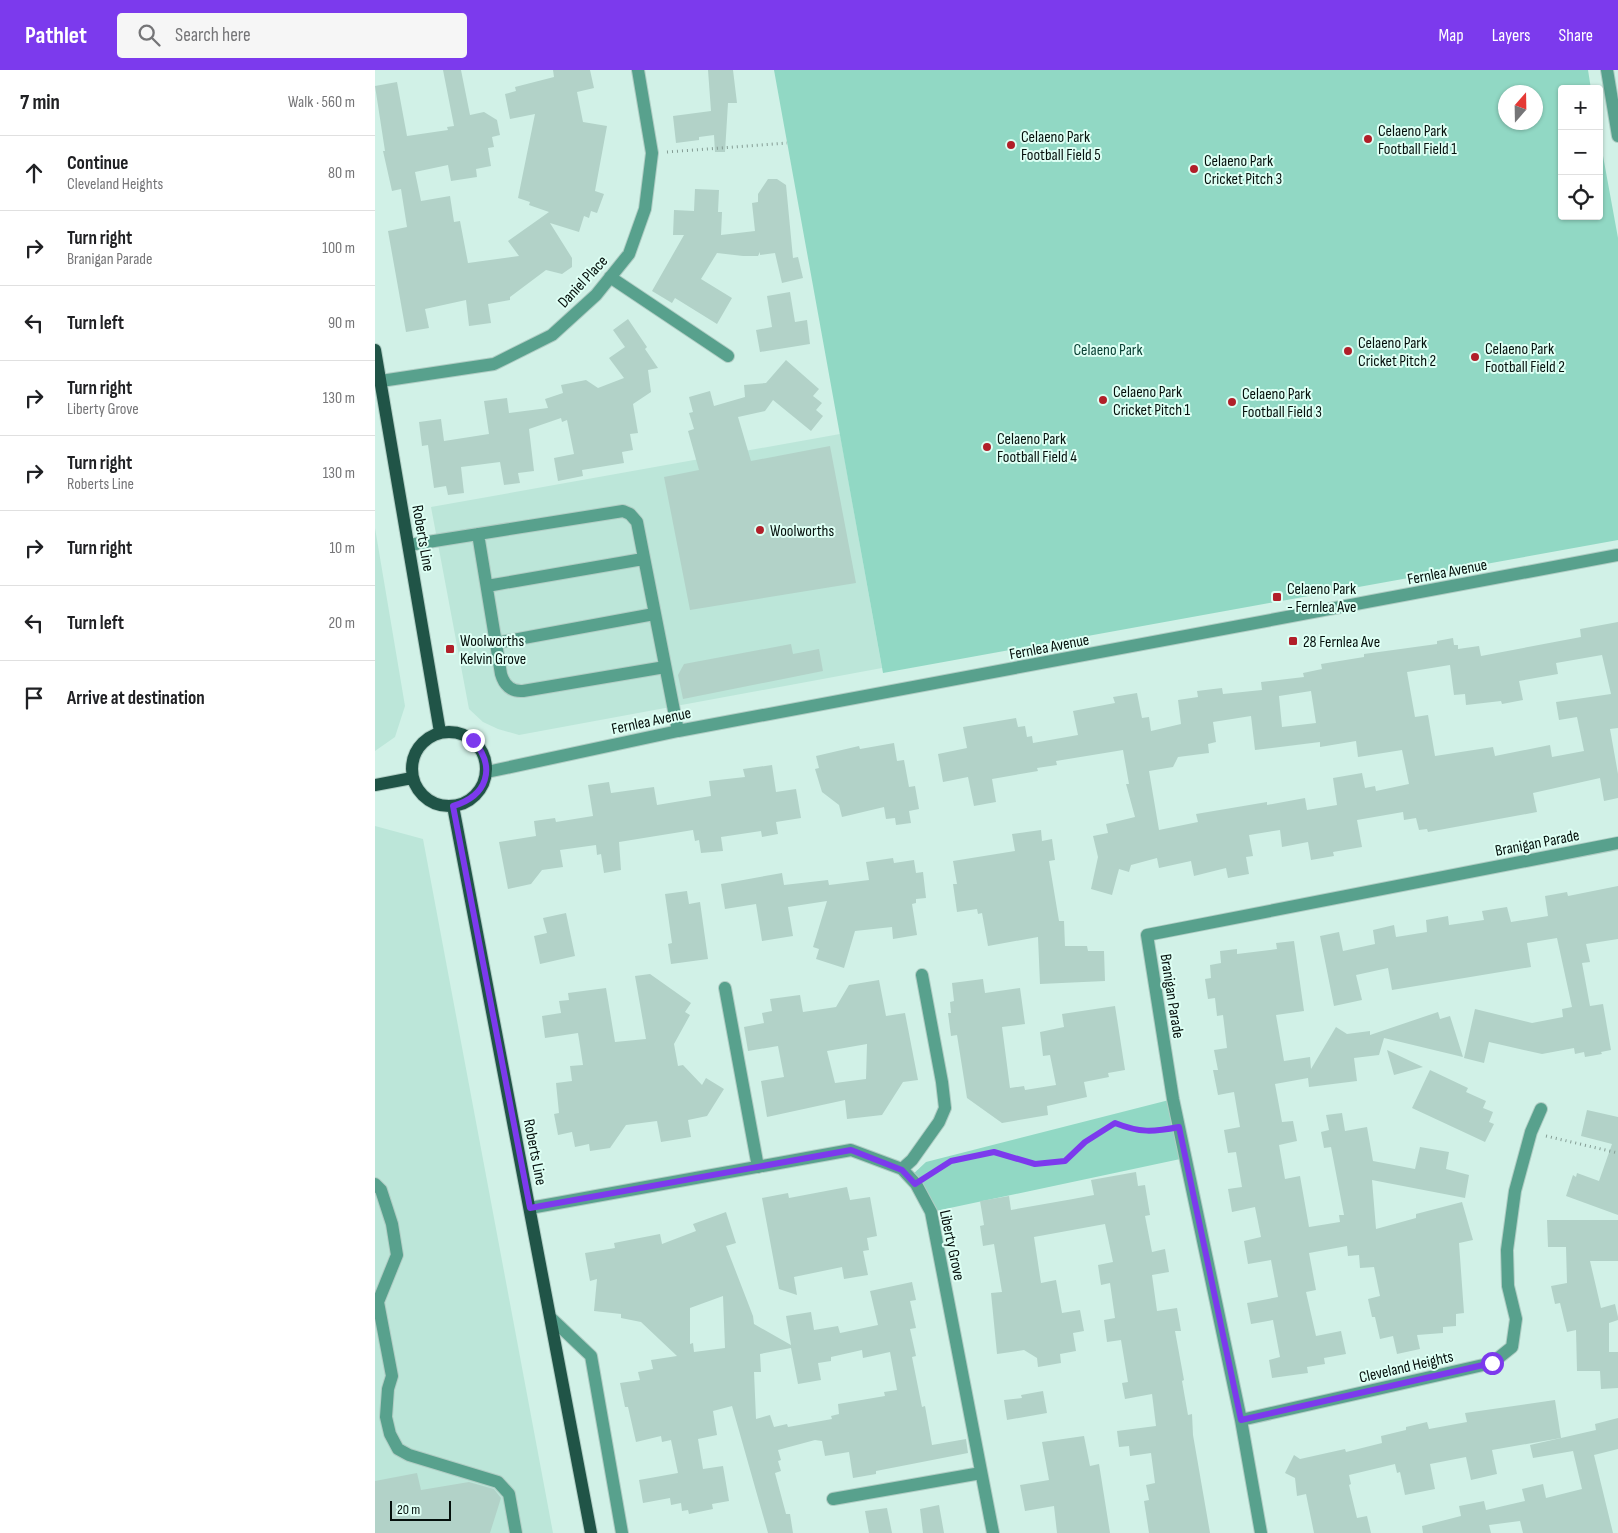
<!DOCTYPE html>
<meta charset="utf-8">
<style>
body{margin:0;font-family:"Sofia Sans Condensed",sans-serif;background:#f6f6f6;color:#202124}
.controls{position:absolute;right:15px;top:15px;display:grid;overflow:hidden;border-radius:5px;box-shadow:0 1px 4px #0004}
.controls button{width:45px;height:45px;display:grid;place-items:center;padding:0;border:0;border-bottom:1px solid #e0e0e0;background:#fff;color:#202124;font:25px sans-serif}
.compass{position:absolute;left:1123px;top:15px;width:45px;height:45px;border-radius:50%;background:#fff;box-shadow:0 1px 4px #0004;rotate:20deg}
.scale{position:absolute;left:15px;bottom:12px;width:61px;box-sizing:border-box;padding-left:5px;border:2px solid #05100c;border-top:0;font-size:14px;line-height:18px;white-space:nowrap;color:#05100c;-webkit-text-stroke:4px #defff4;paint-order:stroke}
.stop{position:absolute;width:15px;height:15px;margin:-11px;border:4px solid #7c3aed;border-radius:50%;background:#fff}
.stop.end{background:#7c3aed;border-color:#fff;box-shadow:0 1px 5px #0008}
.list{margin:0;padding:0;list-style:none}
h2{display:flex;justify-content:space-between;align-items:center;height:65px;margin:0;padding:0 20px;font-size:21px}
h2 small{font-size:16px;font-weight:400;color:#757577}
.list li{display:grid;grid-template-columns:32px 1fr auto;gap:15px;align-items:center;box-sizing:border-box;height:75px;padding:0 20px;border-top:1px solid #e0e0e0}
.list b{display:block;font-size:19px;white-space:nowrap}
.list p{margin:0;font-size:16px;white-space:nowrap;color:#757577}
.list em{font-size:16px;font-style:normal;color:#757577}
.icon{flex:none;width:28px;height:28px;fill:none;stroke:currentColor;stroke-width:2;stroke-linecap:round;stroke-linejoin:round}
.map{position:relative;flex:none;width:1243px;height:1463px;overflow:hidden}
header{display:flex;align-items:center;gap:30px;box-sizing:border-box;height:70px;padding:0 25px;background:#7c3aed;color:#fff}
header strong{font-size:24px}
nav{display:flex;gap:28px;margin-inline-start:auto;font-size:18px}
.search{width:350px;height:45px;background:#f6f6f6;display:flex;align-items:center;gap:12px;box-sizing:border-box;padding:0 18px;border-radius:5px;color:#757577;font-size:19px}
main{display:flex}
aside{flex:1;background:#fff}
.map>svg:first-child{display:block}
</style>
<header>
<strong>Pathlet</strong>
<div class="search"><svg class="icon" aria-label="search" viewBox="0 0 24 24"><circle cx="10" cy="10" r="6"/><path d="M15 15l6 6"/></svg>Search here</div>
<nav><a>Map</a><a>Layers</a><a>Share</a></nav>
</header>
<main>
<aside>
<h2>7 min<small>Walk · 560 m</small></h2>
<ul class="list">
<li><svg class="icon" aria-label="ahead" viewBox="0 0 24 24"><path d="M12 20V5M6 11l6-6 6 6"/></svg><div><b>Continue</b><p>Cleveland Heights</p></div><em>80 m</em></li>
<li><svg class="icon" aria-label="right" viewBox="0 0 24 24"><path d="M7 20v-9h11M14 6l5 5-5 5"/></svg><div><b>Turn right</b><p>Branigan Parade</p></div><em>100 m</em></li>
<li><svg class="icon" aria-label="left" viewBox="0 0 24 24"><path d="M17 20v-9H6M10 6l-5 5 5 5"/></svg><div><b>Turn left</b></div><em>90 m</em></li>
<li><svg class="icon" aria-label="right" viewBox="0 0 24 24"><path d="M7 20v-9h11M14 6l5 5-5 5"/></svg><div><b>Turn right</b><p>Liberty Grove</p></div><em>130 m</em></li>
<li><svg class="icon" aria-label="right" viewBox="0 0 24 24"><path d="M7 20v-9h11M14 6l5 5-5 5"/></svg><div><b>Turn right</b><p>Roberts Line</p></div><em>130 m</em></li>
<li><svg class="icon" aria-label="right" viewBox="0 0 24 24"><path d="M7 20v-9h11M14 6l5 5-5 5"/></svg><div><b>Turn right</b></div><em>10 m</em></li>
<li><svg class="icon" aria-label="left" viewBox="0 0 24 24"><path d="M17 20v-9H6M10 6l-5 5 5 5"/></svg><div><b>Turn left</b></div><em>20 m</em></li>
<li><svg class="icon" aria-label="arrive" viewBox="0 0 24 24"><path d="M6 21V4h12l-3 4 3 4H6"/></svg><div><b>Arrive at destination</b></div></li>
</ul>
</aside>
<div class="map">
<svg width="1243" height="1463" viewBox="0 0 1243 1463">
<rect width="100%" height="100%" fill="#d1f1e7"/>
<!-- built -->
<path fill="#bce6d9" d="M465,364L507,598L144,665L123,659L108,652L94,639L56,437Z
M0,458L30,636L20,667L0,681Z
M0,756L48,769L178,1463H0Z"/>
<!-- green -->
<path fill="#91d8c4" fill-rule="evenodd" d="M399,0H1213L1216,19H1187V146H1224V64L1243,168V470L508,603ZM1160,22V52H1130V22Z
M798,1029L810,1088L556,1142L535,1107L551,1092Z"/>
<!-- building -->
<path fill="#b2d2c8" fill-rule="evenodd" d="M68,0H86L95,45L109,42L122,50L125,65L117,67L119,77L113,78L116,96L101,99L102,107L76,111L73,95L40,102L46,131L75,126L79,152L85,151L93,193L144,186L133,171L174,142L154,135L155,132L143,128L160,44L135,49L130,24L141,21L140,17L179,7L178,0H215L219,18L202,22L208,52L232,56L220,121L229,124L222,143L216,141L214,148L209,146L204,162L175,153L197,188V197L187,204L171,200L135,227V230L113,234L116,253L94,256L91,230L50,239L54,258L31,262L13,161L32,157L26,119L17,121L8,81H10L0,16L22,12L32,66L73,60L72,57L79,56Z
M333,0H358L362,33H353L350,82H340L339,65L324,67V70L301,73L298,46L336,41Z
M393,109H402L411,115L418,188L423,187L428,208L407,213L400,183L385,185V182L383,186H368L342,183L326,209L357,228L342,254L300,228L297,233L277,221L309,165H298L299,140L319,141L320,119L344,120L343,142H347L346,165L380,161L377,133L383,132V124Z
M415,222L420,252L432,250L435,274L385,282L381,260L397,257L392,226Z
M253,249L272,277L270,279L283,298L273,300L276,322L258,334L263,363L255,364L258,380L247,382L249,393L207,400L208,406L183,411L179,388L199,384L192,350L187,352L186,348L154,359L159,401L143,403L145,413L129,415L125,392L86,397L89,423L73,425L71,416L59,418L53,375L47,376L44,352L66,349L69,371L114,364L109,331L132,328L134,343L173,338L170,329L188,323L186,315L211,310L223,318L249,308L234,288L250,277L238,260Z
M411,290L444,319L438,326L447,333L441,340L448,346L436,361L398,330L390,341L363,347L376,391L455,376L481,513L315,540L289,407L324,400L313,361L319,359L314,343L318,342L314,327L335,321L339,336L370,327L369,315L391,313Z
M1243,552V658L1235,659L1243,704V728L1229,731L1225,708L1158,723L1162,742L1053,762L1052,759L1044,760L1041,748L1029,750L1028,742L982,750L987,777L958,782L959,786L936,790L933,772L907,777L905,760L874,765L878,786L871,787L874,804L853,808L851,798L819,806L816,791L784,798L782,788L756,795L754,802L744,799L737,825L716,819L723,787L718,766L733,763L731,754L760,747L751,714H754L748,680L681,691L682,695L662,698L663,701L617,709L621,732L599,736L593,707L568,712L563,684L592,678L588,657L641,648L643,657L650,656L652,667L657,666L658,673L703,665L698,641L740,633L738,627L762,623L767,648L774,647L776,661L806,654L803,630L823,627L822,621L847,618L848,624L887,620L886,612L929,607L928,603L947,599L946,594L989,587V584L1062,574V571L1078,568L1079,575H1083V579L1104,576L1106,586L1206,567L1205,559ZM1227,585L1236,624L1181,632L1184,650L1202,647L1209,681L1177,687L1175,675L1120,686L1118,677L1060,686L1053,645L1040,647L1032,602L1075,595L1079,625L1090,624L1091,635L1126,631L1127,634L1148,630L1144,611L1183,604L1181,593ZM936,621L941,653L907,657L904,626ZM876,646L880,680L945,672V677L981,671L983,687L1027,680L1034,714L1001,721L1000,716L990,718L987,703L958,708L962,735L932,740L930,728L892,735V732L821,744L823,752L784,760L774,701L798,697L803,687L834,683L833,674L841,672L838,652Z
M416,574L418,584L444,579L448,601L308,629L303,605L309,594Z
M519,673L522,691L529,690L534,717L540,716L544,739L534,741L536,753L521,755L520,748L511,749L509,737L467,747L464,735L447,722L440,699L444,698L441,686L484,676L485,679Z
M397,695L401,722L421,719L426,748L401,752L403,764L387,767L386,761L346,767L348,781L326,783L324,770L320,771L318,760L244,772L246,800L229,803L226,784L222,785L221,775L185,780L188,797L167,800L156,814L133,819L124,772L161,766L159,751L180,748L181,752L218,746L213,715L234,712L236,723L279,717L282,735L336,726L334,711L370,707L368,699Z
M666,760L667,771L677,769L680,790L674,791L684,851H689L690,876H712L713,881H729L730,911L665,914L663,867L613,876L607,843L603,844L602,839L582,842L578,814H582L578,791L640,781L637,764Z
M518,788L519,793L539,790L541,803L548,802L551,828L541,829V833L537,834L542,865L518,869L517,857L480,861L469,898L441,889L444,879L438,877L452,831L413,837L418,866L387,871L381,834L350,839L346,814L407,803L409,815L453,810L454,815L494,810L491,792Z
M1243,816V869L1211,874L1215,892L1207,893L1215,936L1228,934L1236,980L1226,982L1227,984L1210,987L1209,982L1200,984L1199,978L1167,984L1114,972L1109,993L1089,988L1100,939L1157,953L1188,947L1187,939L1197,937L1182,868L1152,873L1156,897L1017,920L1013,898L981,905L987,930L959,936L945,866L964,862L968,881L1000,874L998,860L1019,855L1021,867L1052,862L1051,850L1073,846L1074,855L1109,850L1107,841L1132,837L1136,852L1173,846L1170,826L1192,822L1193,826Z
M312,821L314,834L325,832L333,889L296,894L293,874L297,873L290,824Z
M191,843L200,886L165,894L159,866L172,863L168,848Z
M919,871L929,941L901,945L909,991L935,987L936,999L961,957L972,964L995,961V965L1063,942L1065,949L1075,946L1088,987L1009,968L1004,985L979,988L982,1011L934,1017L933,1008L900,1014L907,1052L918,1051L922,1071L904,1075L910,1109L925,1106L934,1157L965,1152L964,1145H969L956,1077L949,1078L946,1062L954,1060L951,1045L967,1043L970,1061L992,1057L998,1091L1040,1099L1045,1077L1074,1082L1071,1099L1094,1105L1090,1128L997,1110L1001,1159L1041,1148V1144L1087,1132L1098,1170L1084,1173L1089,1243L1081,1244V1256L1068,1257V1263L1042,1265L1045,1279L1022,1284L1018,1266L1005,1269L1000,1247H997L993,1229L1005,1226L999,1197L985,1198L984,1185L973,1186L972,1176L934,1183L941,1220L931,1222L941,1266L966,1261L971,1284L949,1288L950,1294L932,1297L933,1303L897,1308L894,1290L905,1287L898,1250L876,1254L872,1233L903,1227L896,1190L873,1194L869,1171L886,1167L880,1137L857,1142L853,1119L867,1117L861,1082L853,1083L849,1060L865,1057L859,1022L843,1025L838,1000H843L839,980L852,978L848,945L842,946L840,928L833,929L830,909L836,908L835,895L846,893L845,881L862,879V884L902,879L901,873Z
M275,904L316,933L310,942L315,945L299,974L303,996L308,995L327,1015L331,1008L349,1019L332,1046L313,1050L316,1067L286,1072L282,1051L251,1055L235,1078L215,1081L214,1074L200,1077L197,1062L183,1065L179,1044L184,1043L181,1013L197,1011L195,996L208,995L203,963L170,968L167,946L186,943L184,931L194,930L193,923L231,918L240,972L271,969L260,906Z
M608,909L610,923L645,918L650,954L627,957L635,1018L649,1016L650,1020L681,1015L675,985L668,986L665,962L689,957L687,944L740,936L750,1000L733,1003L734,1007L709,1012L712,1027L672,1036L673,1045L627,1053L592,1028L582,965L576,966L573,943H576L575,932L579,931L577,913Z
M504,910L511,946L530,943L543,1010L528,1012L507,1045L472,1049L470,1030L392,1047L386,1011L409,1007L403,976L373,981L369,957L389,953L387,943L397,941L395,929L425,925L428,942L461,937L474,915ZM492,974L491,1009L460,1013L452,981Z
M1012,980L1048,997L1019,1005Z
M1055,1000L1093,1018L1091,1022L1111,1031L1108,1038L1118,1042L1114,1052L1119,1054L1110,1072L1037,1038Z
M1212,1040L1243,1047V1145L1191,1126L1198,1105L1201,1107L1202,1103L1224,1111L1237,1074L1206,1066Z
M761,1102L763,1116L770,1115L775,1145L770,1146L777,1182L790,1179L794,1202L777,1205L782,1241L802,1238L806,1261H800L809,1310L807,1311L813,1345L817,1344L818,1365L835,1463H774L769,1431L774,1430L771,1415L780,1413L776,1383L755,1386L754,1376L744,1377L742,1361L781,1356L777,1324L750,1329L747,1313L753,1312L746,1270L732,1272L729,1250L740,1248L735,1213L726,1215L723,1195L738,1192L730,1154L659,1167L666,1213L681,1210L687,1243L705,1240L709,1261L698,1263L701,1281L685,1284L686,1293L663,1297L662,1288L649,1280L622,1284L616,1223L627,1222L619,1174L608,1176L605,1156L609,1155L605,1131L634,1126L636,1140L698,1129L719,1125L716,1110Z
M472,1117L475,1130L495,1127L502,1166L492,1168L494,1180L488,1181L493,1205L469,1209L467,1197L419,1207L422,1225L404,1219L387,1128L413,1123L414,1128Z
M351,1142L361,1173L351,1176L378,1246L379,1254L416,1275L411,1246L436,1242L439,1260L463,1256L465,1263L503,1255L495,1221L537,1212L541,1230L535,1231L541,1258L535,1259L541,1286L537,1287L547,1337L550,1336L557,1375L591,1369L593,1383L501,1401V1404L478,1408L474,1382L450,1386L447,1371L440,1370L403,1380L406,1390L403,1391L406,1401L400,1403L411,1444H415L418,1463H393L357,1336L338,1341L342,1365L323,1369L328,1399L348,1396L354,1431L337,1434L338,1439L314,1444L313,1440L307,1441L306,1433L296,1435L295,1428L268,1433L264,1410L303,1403L296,1370L287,1372L286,1366L261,1372L253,1337H250L245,1313L265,1310L263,1302L278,1299L276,1290L302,1286L266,1252L246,1248V1244L219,1241L222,1209L215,1211L210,1183L240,1178L239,1173L285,1164L287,1174L321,1161L318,1154ZM348,1226L350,1278L319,1282L318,1273L315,1274V1238ZM416,1278L423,1314L446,1310L443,1293L456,1291V1287L487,1280L488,1288L515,1282L522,1320L509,1322L510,1326L463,1334L464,1344L456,1346L457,1349L413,1357L412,1354L399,1357L395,1345L381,1349L379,1302H386L385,1284Z
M1172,1150H1243V1191H1215L1226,1238L1240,1234L1243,1247V1250L1234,1253V1282H1243V1318L1226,1319L1225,1301H1202L1201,1260L1192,1262L1185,1233L1180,1234L1176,1216L1192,1213L1191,1177H1173Z
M668,1321L672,1343L632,1350L629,1330L647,1328L646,1325Z
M1180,1330L1186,1368L1221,1360L1220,1354L1243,1348V1379L1219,1385L1238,1463H1148L1145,1451L1114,1455L1116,1463H1048L1047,1456L1086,1446L1084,1436L1109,1431L1111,1440L1150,1431L1147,1419L1168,1414L1171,1428L1207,1419L1198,1381L1158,1388L1155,1375L1186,1368L1117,1380L1122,1404L1096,1410L1091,1387L1055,1394L1060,1419L1030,1425L1025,1402L1022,1403L1020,1394L974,1405L976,1414L974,1415L982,1448L992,1446L996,1463H939L931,1424L922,1426L920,1408L910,1403L919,1385L925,1389L970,1379L971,1382L1007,1373L1006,1366L1031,1360V1357L1052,1352L1054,1359L1092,1352L1090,1343Z
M709,1366L715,1396L724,1394L735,1463H682L679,1436L650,1441L645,1415L674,1410L667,1372Z
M42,1403L46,1420L94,1412L119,1419L126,1428L115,1463H0V1411Z
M564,1435L569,1463H548L545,1439Z
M512,1438L517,1463H494L490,1441Z"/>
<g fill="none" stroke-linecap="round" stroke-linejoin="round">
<defs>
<path id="minor" d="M1232,0L1243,66
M235,207L353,286
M6,311L119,294L177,265L221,225L254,184L270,139L277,83L263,0
M103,464L126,604C129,615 136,622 148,621L290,597
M34,475L248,441L255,444L262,452L303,661
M112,516L268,489
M121,573L279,544
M112,702L303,661L1243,485
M350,918L383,1097
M527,1099L537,1090L564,1052L570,1038L567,1012L547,905
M0,1114L6,1120L17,1154L22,1185L3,1232L17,1306L13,1319L11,1347L15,1364L23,1379L34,1385L123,1412L134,1424L141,1463
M155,1138L476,1080L527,1099L541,1114L556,1142L618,1463
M177,1249L216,1286L247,1463
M866,1350L1117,1293L1137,1277L1141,1249L1133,1216L1132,1180L1140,1121L1156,1062L1166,1039
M458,1429L606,1403
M886,1463L866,1350L798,1029L772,865L1243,773"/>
<path id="major" d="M0,280L65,662
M37 699a37 37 0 1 1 74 0a37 37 0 1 1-74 0Z
M0,715L37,708
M78,736L216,1463"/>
</defs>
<!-- minor casing -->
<use href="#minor" stroke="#b0cdc4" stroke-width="14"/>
<!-- major casing -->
<use href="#major" stroke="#b0cdc4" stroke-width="14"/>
<!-- path -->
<path stroke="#849c94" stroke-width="3" stroke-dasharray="1 4" stroke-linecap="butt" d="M292,82L412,73
M1171,1066L1243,1083
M554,1105L577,1091L619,1082L660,1095L690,1091L711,1072L740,1053C756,1060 771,1064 788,1060"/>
<!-- minor -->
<use href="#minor" stroke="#58a18d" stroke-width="12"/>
<!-- major -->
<use href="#major" stroke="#205447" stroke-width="12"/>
</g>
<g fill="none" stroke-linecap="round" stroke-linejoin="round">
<!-- route -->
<path stroke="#7c3aed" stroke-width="6" d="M98,670C122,698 112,726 78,736L155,1138L476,1080L527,1100L540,1114L576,1091L619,1082L660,1094L690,1091L710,1072L740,1053C765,1063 778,1062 804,1057L866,1350L1117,1293"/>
</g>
<!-- markers -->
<g fill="#b11f29" stroke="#defff4" stroke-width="2">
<circle cx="993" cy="69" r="5"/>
<circle cx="636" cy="75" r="5"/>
<circle cx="819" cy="99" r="5"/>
<circle cx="973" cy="281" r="5"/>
<circle cx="1100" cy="287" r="5"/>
<circle cx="728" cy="330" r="5"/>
<circle cx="857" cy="332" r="5"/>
<circle cx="612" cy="377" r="5"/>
<circle cx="385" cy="460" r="5"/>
<rect x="897" y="522" width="10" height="10" rx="2.5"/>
<rect x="913" y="566" width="10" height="10" rx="2.5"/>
<rect x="70" y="574" width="10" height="10" rx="2.5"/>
</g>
<g text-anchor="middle" stroke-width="4" stroke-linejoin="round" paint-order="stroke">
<!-- poi labels -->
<g font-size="16" fill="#05100c" stroke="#defff4" text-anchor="start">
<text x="1003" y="66">Celaeno Park<tspan x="1003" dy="18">Football Field 1</tspan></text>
<text x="646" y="72">Celaeno Park<tspan x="646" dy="18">Football Field 5</tspan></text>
<text x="829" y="96">Celaeno Park<tspan x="829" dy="18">Cricket Pitch 3</tspan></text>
<text x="983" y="278">Celaeno Park<tspan x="983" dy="18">Cricket Pitch 2</tspan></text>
<text x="1110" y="284">Celaeno Park<tspan x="1110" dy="18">Football Field 2</tspan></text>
<text x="738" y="327">Celaeno Park<tspan x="738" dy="18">Cricket Pitch 1</tspan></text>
<text x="867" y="329">Celaeno Park<tspan x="867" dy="18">Football Field 3</tspan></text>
<text x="622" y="374">Celaeno Park<tspan x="622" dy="18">Football Field 4</tspan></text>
<text x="395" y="466">Woolworths</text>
<text x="912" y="524">Celaeno Park<tspan x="912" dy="18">- Fernlea Ave</tspan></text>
<text x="85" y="576">Woolworths<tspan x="85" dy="18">Kelvin Grove</tspan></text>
<text x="928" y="577">28 Fernlea Ave</text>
</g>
<!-- street labels -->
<g font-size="16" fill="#05100c" stroke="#defff4">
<text transform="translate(207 211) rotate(-47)" y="6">Daniel Place</text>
<text transform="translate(49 468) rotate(80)" y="6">Roberts Line</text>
<text transform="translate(1072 501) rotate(-11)" y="6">Fernlea Avenue</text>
<text transform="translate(674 576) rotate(-11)" y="6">Fernlea Avenue</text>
<text transform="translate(276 650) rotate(-12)" y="6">Fernlea Avenue</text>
<text transform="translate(1162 772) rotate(-11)" y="6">Branigan Parade</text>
<text transform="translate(798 926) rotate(81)" y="6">Branigan Parade</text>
<text transform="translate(161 1082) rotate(79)" y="6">Roberts Line</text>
<text transform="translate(578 1175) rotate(78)" y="6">Liberty Grove</text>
<text transform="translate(1031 1296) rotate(-13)" y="6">Cleveland Heights</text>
</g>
<!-- park labels -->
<g font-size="16" fill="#094034" stroke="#defff4">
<text x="733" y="285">Celaeno Park</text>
</g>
</g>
</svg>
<div class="controls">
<button>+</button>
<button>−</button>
<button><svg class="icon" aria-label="locate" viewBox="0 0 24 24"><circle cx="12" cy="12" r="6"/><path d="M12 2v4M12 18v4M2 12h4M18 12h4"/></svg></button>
</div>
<svg class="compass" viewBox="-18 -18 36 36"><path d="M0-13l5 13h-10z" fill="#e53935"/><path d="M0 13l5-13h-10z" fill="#757577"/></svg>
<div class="scale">20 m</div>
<div class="stop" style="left:1117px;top:1293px"></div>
<div class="stop end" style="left:98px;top:670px"></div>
</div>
</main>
